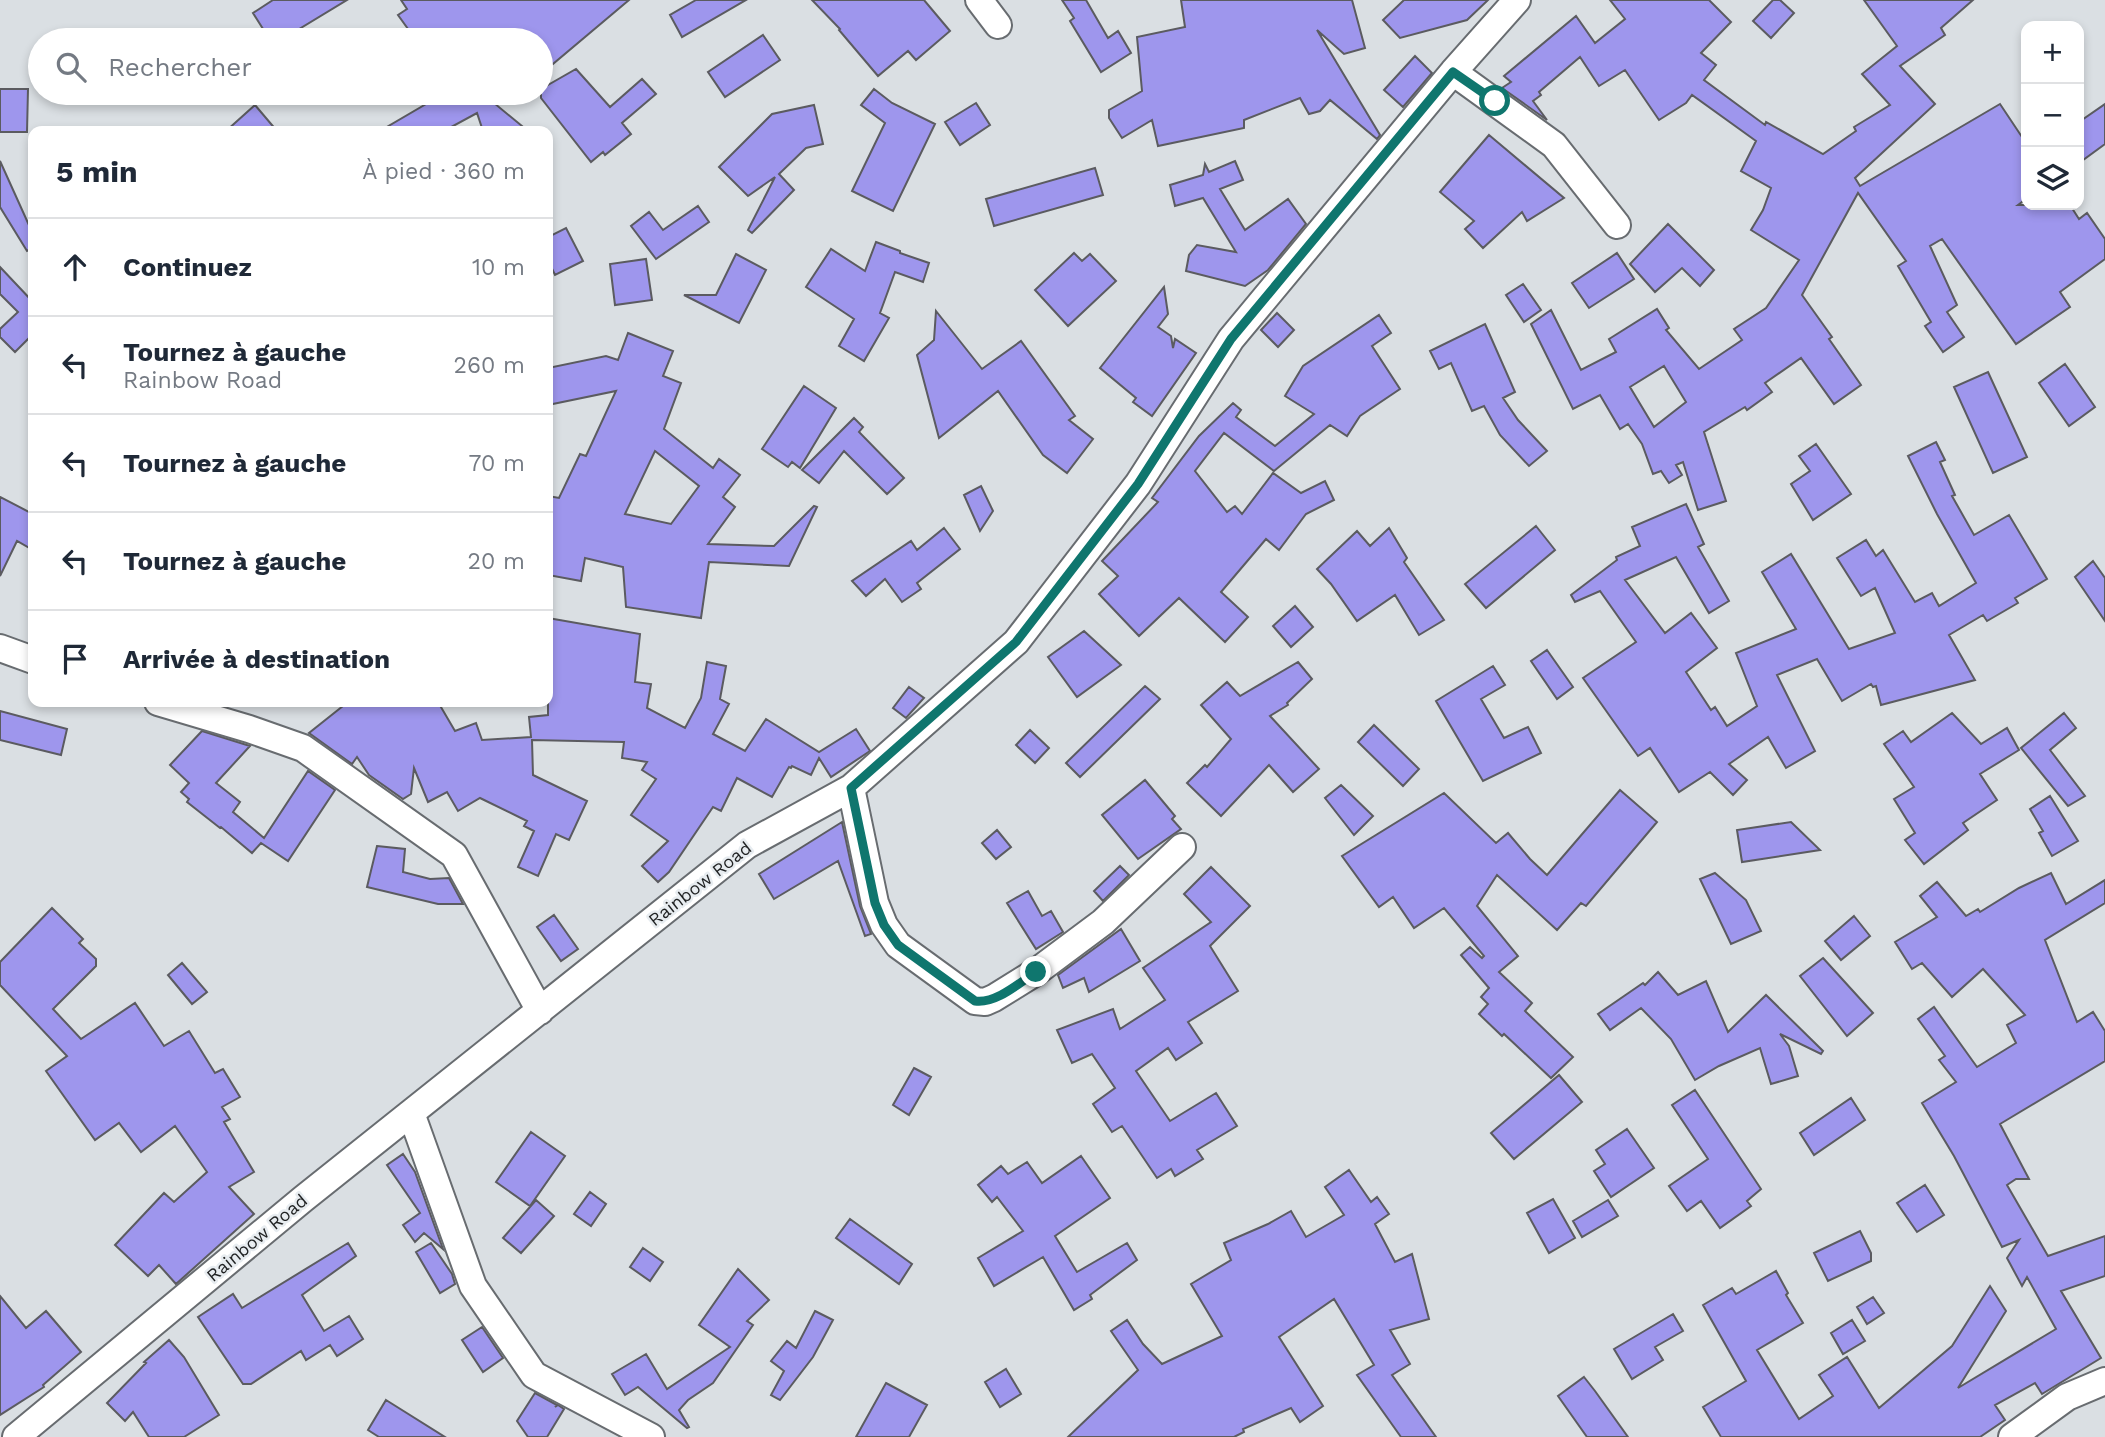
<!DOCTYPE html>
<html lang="fr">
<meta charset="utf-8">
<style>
body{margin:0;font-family:"Work Sans",sans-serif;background:#f6f6f7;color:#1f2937}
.controls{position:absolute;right:21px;top:21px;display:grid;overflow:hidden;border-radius:14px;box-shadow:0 4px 10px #0003}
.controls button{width:63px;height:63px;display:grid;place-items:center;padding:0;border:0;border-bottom:2px solid #e0e1e3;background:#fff;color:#1f2937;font:35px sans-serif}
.stop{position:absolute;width:21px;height:21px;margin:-16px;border:5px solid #0f766e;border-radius:50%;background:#fff}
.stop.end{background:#0f766e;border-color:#fff;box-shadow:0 2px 7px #0008}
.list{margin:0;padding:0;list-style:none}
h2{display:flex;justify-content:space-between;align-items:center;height:91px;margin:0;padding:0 28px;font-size:30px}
h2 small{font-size:23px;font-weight:400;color:#747a83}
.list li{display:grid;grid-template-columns:46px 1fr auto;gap:21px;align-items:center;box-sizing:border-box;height:98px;padding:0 28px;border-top:2px solid #e0e1e3}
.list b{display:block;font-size:26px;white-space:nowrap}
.list p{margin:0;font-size:23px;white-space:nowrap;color:#747a83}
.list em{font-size:23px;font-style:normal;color:#747a83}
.icon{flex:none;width:38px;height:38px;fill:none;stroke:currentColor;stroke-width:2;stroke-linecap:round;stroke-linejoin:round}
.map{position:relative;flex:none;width:2105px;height:1437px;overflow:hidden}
.search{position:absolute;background:#fff;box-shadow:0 4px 10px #0003;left:28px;top:28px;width:525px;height:77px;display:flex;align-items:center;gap:18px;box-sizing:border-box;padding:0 24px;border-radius:38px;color:#747a83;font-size:26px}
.panel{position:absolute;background:#fff;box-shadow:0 4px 10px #0003;left:28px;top:126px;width:525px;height:581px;border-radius:14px}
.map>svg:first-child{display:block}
</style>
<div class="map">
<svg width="2105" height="1437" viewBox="0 0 2105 1437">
<rect width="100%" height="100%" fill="#dadfe3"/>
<!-- building -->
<path fill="#9e96ed" stroke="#5b5b60" stroke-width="2" fill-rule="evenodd" d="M273,0H347L281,40H270L253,13Z
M401,0H629L541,74V40H416L398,15L407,9Z
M696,0H746L682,37L670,15Z
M812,0H924L950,31L916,60L908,51L878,76L839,30L840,29Z
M1062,0H1086L1108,38L1118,31L1131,53L1101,72L1070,21L1074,18Z
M1181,0H1352L1365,48L1344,54L1317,30L1380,135L1377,139L1330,100L1320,111L1309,114L1300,98L1244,120V128L1158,146L1152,120L1122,138L1109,118V110L1142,91L1137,37L1185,27Z
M1404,0H1488L1467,20L1400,38L1383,20Z
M1610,0H1709L1731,22L1701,53L1716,65L1704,80L1765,125L1766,122L1823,154L1856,131L1854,127L1890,105L1862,74L1897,46L1864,0H1973L1941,28L1945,35L1900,66L1935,104L1855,178L1860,186L2000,104L2026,143V199L2018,205H2070L2079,219L2087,213L2105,239V259L2060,292L2070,307L2016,344L1942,239L1930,246L1957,305L1947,312L1964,337L1943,352L1925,326L1931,322L1898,266L1906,261L1858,193L1802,295L1832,337L1829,339L1861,385L1834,404L1801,358L1765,383L1772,392L1747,410L1745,407L1704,432L1726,501L1698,510L1683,462L1676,465L1682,475L1669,483L1661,471L1653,474L1642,444L1628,424L1620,429L1600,395L1573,409L1531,324L1551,310L1581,370L1616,352L1609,339L1657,309L1669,328L1666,330L1699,369L1742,340L1734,329L1766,308L1799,260L1751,230L1763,210L1771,188L1741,171L1756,141L1692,95L1686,103L1659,120L1625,70L1599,86L1580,57L1539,92L1541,95L1533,101L1547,120L1502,88L1511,82L1504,76L1576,16L1595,43L1625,19ZM1664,366L1686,402L1654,427L1630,387Z
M1773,0H1780L1794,13L1771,38L1753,21Z
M763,35L780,60L725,97L708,72Z
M1415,56L1432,73L1403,107L1384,90Z
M576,69L610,107L642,79L656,94L622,123L631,134L605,155L603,152L591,162L541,98V89Z
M0,89H28L27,132H0Z
M874,89L892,103L935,124L893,211L852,191L885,123L861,105Z
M445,93H511L494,103L528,131H483L477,113L444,131H380Z
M976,103L990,125L960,145L945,122Z
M2105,104V144L2079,163V122Z
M255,105L277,131H226Z
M814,105L823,144L806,148L779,174L794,190L752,233L748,230L775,177L748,196L719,167L772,114Z
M1489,135L1564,198L1527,221L1522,212L1483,248L1465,229L1474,221L1440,192Z
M0,161L33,234V248L27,251L0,207Z
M1235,161L1243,180L1220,189L1245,230L1288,199L1306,224L1268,270L1245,286L1186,271L1189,255L1197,245L1236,252L1203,198L1175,206L1170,185L1203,175L1205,164L1209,172Z
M1095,168L1103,195L994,226L986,199Z
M698,206L709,222L656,259L631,226L649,212L663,230Z
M1668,224L1714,270L1700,286L1682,268L1655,292L1630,264Z
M566,228L583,261L555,275L548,260V237Z
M876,242L900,251V253L929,263L923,282L895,272L880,313L889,318L864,361L839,346L854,319L806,287L831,249L865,271Z
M1074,253L1082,261L1090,254L1116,281L1068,326L1035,290Z
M1617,253L1634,279L1589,308L1572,283Z
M736,254L766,270L739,323L684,295H716Z
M646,259L652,300L615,305L610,264Z
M0,267L33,302V334L15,352L0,337V329L18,312L0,294Z
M1523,284L1541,310L1524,322L1506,295Z
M1164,287L1168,314L1158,327L1171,336L1173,348L1175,339L1196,353L1152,416L1133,402L1136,398L1100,368Z
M936,311L982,369L1021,341L1075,416L1069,420L1093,439L1067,473L1043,455L998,391L939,438L917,355L934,340Z
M1277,313L1294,330L1278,347L1261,330Z
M1379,315L1391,333L1372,346L1400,389L1360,416L1347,436L1330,425L1274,471L1224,433L1195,471L1227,512L1235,506L1242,514L1273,473L1301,493L1325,481L1334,500L1306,514L1279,550L1266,539L1221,592L1248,617L1225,642L1179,598L1139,636L1099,594L1118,576L1102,561L1158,502L1152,498L1199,436L1233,403L1241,410L1236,417L1275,446L1314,414L1285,396L1303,366Z
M1485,324L1515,392L1503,398L1518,420L1547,451L1529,466L1500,435L1484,406L1472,411L1451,363L1439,369L1430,351Z
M628,333L673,351L663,376L681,383L664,429L713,468L719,459L740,475L723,497L735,507L708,544L774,546L814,506L817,507L789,566L709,562L701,618L626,607L623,567L585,558L581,581L548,575V496L559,498L580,454L586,456L616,391L548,405V368L606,356L618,360ZM655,451L699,486L671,524L625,514Z
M2065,364L2095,407L2069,426L2039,383Z
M1988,372L2027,457L1993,473L1954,387Z
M804,386L836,408L800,468L792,462L788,467L762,449Z
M854,418L863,427L859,432L904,478L887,494L844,451L819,483L802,470Z
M1936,442L1945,460L1940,462L1955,495L1952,496L1974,535L2009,515L2047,579L2015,598L2018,603L1987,621L1983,615L1949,635L1975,680L1881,705L1876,686L1873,687L1871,684L1842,701L1817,659L1777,675L1815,751L1786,768L1768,737L1729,764L1747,780L1733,795L1710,772L1679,792L1650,748L1638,756L1583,678L1636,642L1600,591L1575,602L1571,595L1617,560L1616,557L1640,546L1632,527L1686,504L1704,544L1698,547L1729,601L1709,613L1676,557L1625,580L1665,633L1691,613L1717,648L1686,672L1711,710L1715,707L1727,726L1757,706L1736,653L1796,629L1762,572L1791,554L1849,649L1895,633L1875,588L1861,596L1837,558L1866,540L1876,556L1883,550L1915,602L1932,593L1939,606L1976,583L1937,514L1908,456Z
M1816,444L1851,494L1813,520L1791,484L1810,471L1799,456Z
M981,486L993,511L980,531L964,495Z
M0,497L33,514V550L17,541L0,576Z
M1536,526L1555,550L1486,608L1465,584Z
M944,528L960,549L917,583L921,589L902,602L885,579L866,596L852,581L911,541L917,550Z
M1389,528L1407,558L1404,562L1444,620L1419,635L1395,595L1357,621L1331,584L1317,569L1357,531L1370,546Z
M2093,561L2105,578V621L2075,577Z
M1295,606L1313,627L1291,647L1273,626Z
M548,618L640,634L635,682L651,684L647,708L685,728L701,698L707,662L726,666L720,699L729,704L713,734L745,751L766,719L819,752L856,729L870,751L831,777L819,758L811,775L792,766L791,768L789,767L772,797L737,778L721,811L713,807L669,872L658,882L642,866L668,841L631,815L656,779L642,770L647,762L622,758L624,742L532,740L533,775L587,801L569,840L556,834L538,876L518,867L534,831L524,826L527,821L480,798L458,811L447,792L428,802L414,768L411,794L403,799L369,775L357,757L352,764L309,733L348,702H438L455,731L476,723L482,740L531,737L529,717L548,715Z
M1084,631L1121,665L1077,697L1048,657Z
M1547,650L1573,687L1557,699L1531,661Z
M1298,662L1312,679L1287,703L1288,705L1270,716L1319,769L1293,792L1269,765L1221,816L1187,783L1205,765L1207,767L1231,739L1201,705L1227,682L1240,696Z
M1493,666L1505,685L1481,699L1504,738L1528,727L1541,753L1483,781L1436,701Z
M1145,686L1160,699L1080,777L1066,763Z
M909,687L924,698L906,718L893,708Z
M0,711L67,729L61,755L0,740Z
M1952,713L1981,744L2007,728L2019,750L1980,774L1997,800L1963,823L1968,830L1924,864L1905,840L1915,833L1894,799L1914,787L1884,744L1903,731L1911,742Z
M2064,713L2076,728L2050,750L2085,796L2068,806L2021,748Z
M1374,725L1419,769L1403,786L1358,742Z
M1030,730L1049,748L1035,763L1016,745Z
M202,731L250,746L216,783L240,802L233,812L264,838L308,771L335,790L288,861L261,843L252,853L221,827L220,828L187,802L189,799L181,792L189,783L170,765Z
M1145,780L1175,816L1172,819L1181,829L1138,859L1102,815Z
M1341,785L1373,816L1354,835L1325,798Z
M1620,790L1657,822L1586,906L1581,903L1557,930L1497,875L1477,906L1518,956L1499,972L1532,1003L1525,1011L1573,1057L1551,1078L1504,1034L1502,1036L1479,1014L1488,1004L1481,997L1489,988L1461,955L1470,947L1482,958L1484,956L1444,908L1414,928L1393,897L1379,907L1342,856L1444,793L1496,843L1508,833L1530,859L1547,875Z
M2050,796L2078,841L2052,856L2039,833L2043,831L2030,809Z
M842,822L860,906L871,934L865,936L838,861L774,899L759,874Z
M1791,822L1820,850L1742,862L1737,830Z
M997,830L1011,847L996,859L982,843Z
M377,846L405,849L403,872L430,879L449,878L463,904H438L367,887Z
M1120,866L1129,875L1103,901L1094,891Z
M1211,867L1250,906L1210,946L1238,991L1188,1022L1202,1043L1176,1060L1168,1048L1136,1071L1170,1121L1216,1093L1237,1126L1197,1150L1203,1159L1175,1176L1171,1169L1157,1178L1122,1126L1112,1132L1093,1104L1115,1088L1092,1054L1072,1063L1057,1030L1113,1009L1120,1029L1165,1000L1143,968L1211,922L1184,894Z
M1715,873L1746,900L1761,931L1731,944L1700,879Z
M2051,873L2066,904L2105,880V903L2045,940L2077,1022L2093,1012L2105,1031V1061L2000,1124L2029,1179H2016L2007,1185L2048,1256L2105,1236V1276L2061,1291L2101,1358L2042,1394L2035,1383L1995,1405L2005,1420L1980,1437H1721L1703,1407L1746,1381L1703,1305L1732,1288L1736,1294L1776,1271L1788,1293L1786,1295L1803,1323L1757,1350L1799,1419L1833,1396L1819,1375L1847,1357L1879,1408L1952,1346L1990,1286L2006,1311L1958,1388L2056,1329L2027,1277L2022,1286L2007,1258L2019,1240L2002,1247L1954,1156L1922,1103L1956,1082L1939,1060L1945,1056L1918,1019L1934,1007L1977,1067L2016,1043L2007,1025L2025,1015L1983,969L1952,997L1922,963L1912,969L1895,942L1937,917L1920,896L1937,882L1966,916L1978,909L1980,912L2019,888Z
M1028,891L1042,916L1051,911L1063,932L1036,949L1007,903Z
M52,908L83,939L79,943L96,959V966L53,1009L81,1039L135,1003L164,1046L189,1031L215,1073L223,1069L240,1097L222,1107L230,1119L224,1122L254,1172L229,1187L254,1214L176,1284L159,1265L148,1276L115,1245L164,1193L174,1202L207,1172L175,1126L141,1152L119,1123L95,1140L46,1071L67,1056L0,985V962Z
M554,915L578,949L561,961L537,927Z
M1854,916L1870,936L1841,960L1825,941Z
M1121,929L1140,961L1089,992L1084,978L1063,988L1058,975Z
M1823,958L1873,1013L1847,1036L1800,976Z
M182,963L207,992L192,1004L168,975Z
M1658,972L1678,995L1706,981L1728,1032L1766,995L1823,1051L1821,1054L1780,1034L1789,1046L1798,1076L1771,1084L1760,1048L1719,1066L1695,1080L1671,1039L1641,1008L1610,1030L1598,1014L1643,983L1645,985Z
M914,1068L931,1077L909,1115L893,1105Z
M1559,1075L1582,1102L1514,1159L1491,1133Z
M1695,1090L1761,1189L1747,1201L1751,1206L1720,1228L1701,1201L1687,1211L1669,1186L1708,1159L1672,1105Z
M1851,1098L1865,1120L1814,1155L1800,1133Z
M1627,1129L1654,1168L1611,1197L1594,1171L1605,1164L1596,1150Z
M531,1132L565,1156L530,1206L496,1182Z
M403,1154L415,1172L443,1249L424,1233L415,1242L403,1225L420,1213L387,1165Z
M1081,1156L1110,1198L1055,1236L1077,1272L1127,1243L1137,1260L1090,1295L1092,1299L1074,1310L1043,1257L994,1286L978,1258L1023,1231L997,1197L992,1202L978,1185L1001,1166L1008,1174L1027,1162L1042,1183Z
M1349,1170L1371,1202L1377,1197L1389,1214L1375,1224L1395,1262L1412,1254L1429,1319L1390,1330L1410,1364L1392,1375L1436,1437H1401L1357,1375L1374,1365L1334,1299L1279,1337L1323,1406L1300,1422L1291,1408L1243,1429L1244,1432L1234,1437H1068L1138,1370L1111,1331L1127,1320L1143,1344L1162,1364L1222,1336L1191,1284L1231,1260L1224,1243L1268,1224L1291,1211L1306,1237L1344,1215L1325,1187Z
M1925,1185L1944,1215L1917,1232L1897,1203Z
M590,1192L606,1204L591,1226L574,1214Z
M1553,1199L1575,1238L1549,1253L1527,1213Z
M536,1200L554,1216L521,1253L503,1238Z
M1608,1200L1618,1216L1582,1237L1573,1221Z
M850,1219L912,1264L899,1284L836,1238Z
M1860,1231L1871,1253V1261L1828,1281L1814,1253Z
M348,1243L356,1256L302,1295L324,1331L349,1316L363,1339L337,1356L330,1345L306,1360L301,1351L251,1384H243L198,1317L233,1294L242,1308Z
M431,1243L452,1274L455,1284L440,1293L416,1252Z
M643,1248L663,1262L650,1281L630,1267Z
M738,1269L769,1300L747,1321L753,1325L713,1383L688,1400L679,1410L689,1427L687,1428L638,1387L625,1395L612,1374L646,1354L667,1389L730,1347L699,1325Z
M0,1296L26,1328L46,1311L81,1352L43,1385L44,1387L0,1415Z
M1873,1297L1884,1313L1867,1324L1857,1307Z
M815,1311L833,1320L813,1357L780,1400L771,1395L784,1371L771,1361L787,1341L796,1348Z
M1673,1314L1683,1331L1655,1347L1663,1360L1632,1379L1614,1349Z
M1852,1320L1865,1341L1843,1354L1831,1333Z
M482,1327L503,1358L483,1372L462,1340Z
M169,1340L184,1357L219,1415L184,1437H149L133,1412L125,1421L107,1403L146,1363L144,1362Z
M1006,1369L1021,1394L1000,1407L985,1382Z
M1584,1377L1595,1391L1628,1437H1587L1558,1396Z
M886,1383L927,1405L909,1437H856Z
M535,1393L557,1405L555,1407L558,1405L564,1409L547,1437H528L517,1421Z
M386,1400L445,1437H379L368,1430Z"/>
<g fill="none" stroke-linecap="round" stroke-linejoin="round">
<defs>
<path id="minor" d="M979,0L998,25
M1453,72L1554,145L1617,225
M0,648L33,660
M158,702L249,729L303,748L454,855L540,1011
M851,788L875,903L884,925L898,945L975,1001L985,1002L994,998L1036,972L1103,922L1182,847
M411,1113L473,1286L534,1375L651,1437
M16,1437L303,1199L747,845L851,788L1016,642L1138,484L1231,339L1453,72L1517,0
M2012,1437L2067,1397L2105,1381"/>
</defs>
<!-- minor casing -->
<use href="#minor" stroke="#686c70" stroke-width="30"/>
<!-- minor -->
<use href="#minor" stroke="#fff" stroke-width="26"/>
</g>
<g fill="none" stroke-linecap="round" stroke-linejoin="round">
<!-- route -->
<path stroke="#0f766e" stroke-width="9" d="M1036,972C1019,983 996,1004 975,1001L898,945L884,925L875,903L851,788L1016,642L1138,484L1231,339L1453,72L1495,101"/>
</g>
<g text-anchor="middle" stroke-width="5" stroke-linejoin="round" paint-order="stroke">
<!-- street labels -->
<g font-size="18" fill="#1f2122" stroke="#e7ecf0">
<text transform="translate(700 884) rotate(-38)" y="6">Rainbow Road</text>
<text transform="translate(257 1238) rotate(-40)" y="6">Rainbow Road</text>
</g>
</g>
</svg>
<div class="controls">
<button>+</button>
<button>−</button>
<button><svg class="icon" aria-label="layers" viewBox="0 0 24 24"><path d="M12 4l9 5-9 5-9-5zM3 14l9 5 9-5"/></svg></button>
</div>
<div class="stop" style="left:1495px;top:101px"></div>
<div class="stop end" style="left:1036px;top:972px"></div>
<div class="search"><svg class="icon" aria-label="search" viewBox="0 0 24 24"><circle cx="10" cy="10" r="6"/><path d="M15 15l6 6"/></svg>Rechercher</div>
<section class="panel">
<h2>5 min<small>À pied · 360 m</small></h2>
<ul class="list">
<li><svg class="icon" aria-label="ahead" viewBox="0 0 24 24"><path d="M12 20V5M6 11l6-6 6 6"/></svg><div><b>Continuez</b></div><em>10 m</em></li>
<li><svg class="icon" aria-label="left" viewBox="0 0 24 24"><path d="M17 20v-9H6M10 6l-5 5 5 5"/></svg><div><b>Tournez à gauche</b><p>Rainbow Road</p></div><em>260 m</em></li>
<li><svg class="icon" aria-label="left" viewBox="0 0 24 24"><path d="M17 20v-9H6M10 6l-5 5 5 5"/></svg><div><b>Tournez à gauche</b></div><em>70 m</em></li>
<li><svg class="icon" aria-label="left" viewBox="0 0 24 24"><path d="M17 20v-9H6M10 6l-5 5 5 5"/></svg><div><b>Tournez à gauche</b></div><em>20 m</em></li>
<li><svg class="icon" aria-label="arrive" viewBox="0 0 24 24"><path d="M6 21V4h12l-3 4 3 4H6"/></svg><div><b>Arrivée à destination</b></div></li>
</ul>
</section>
</div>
